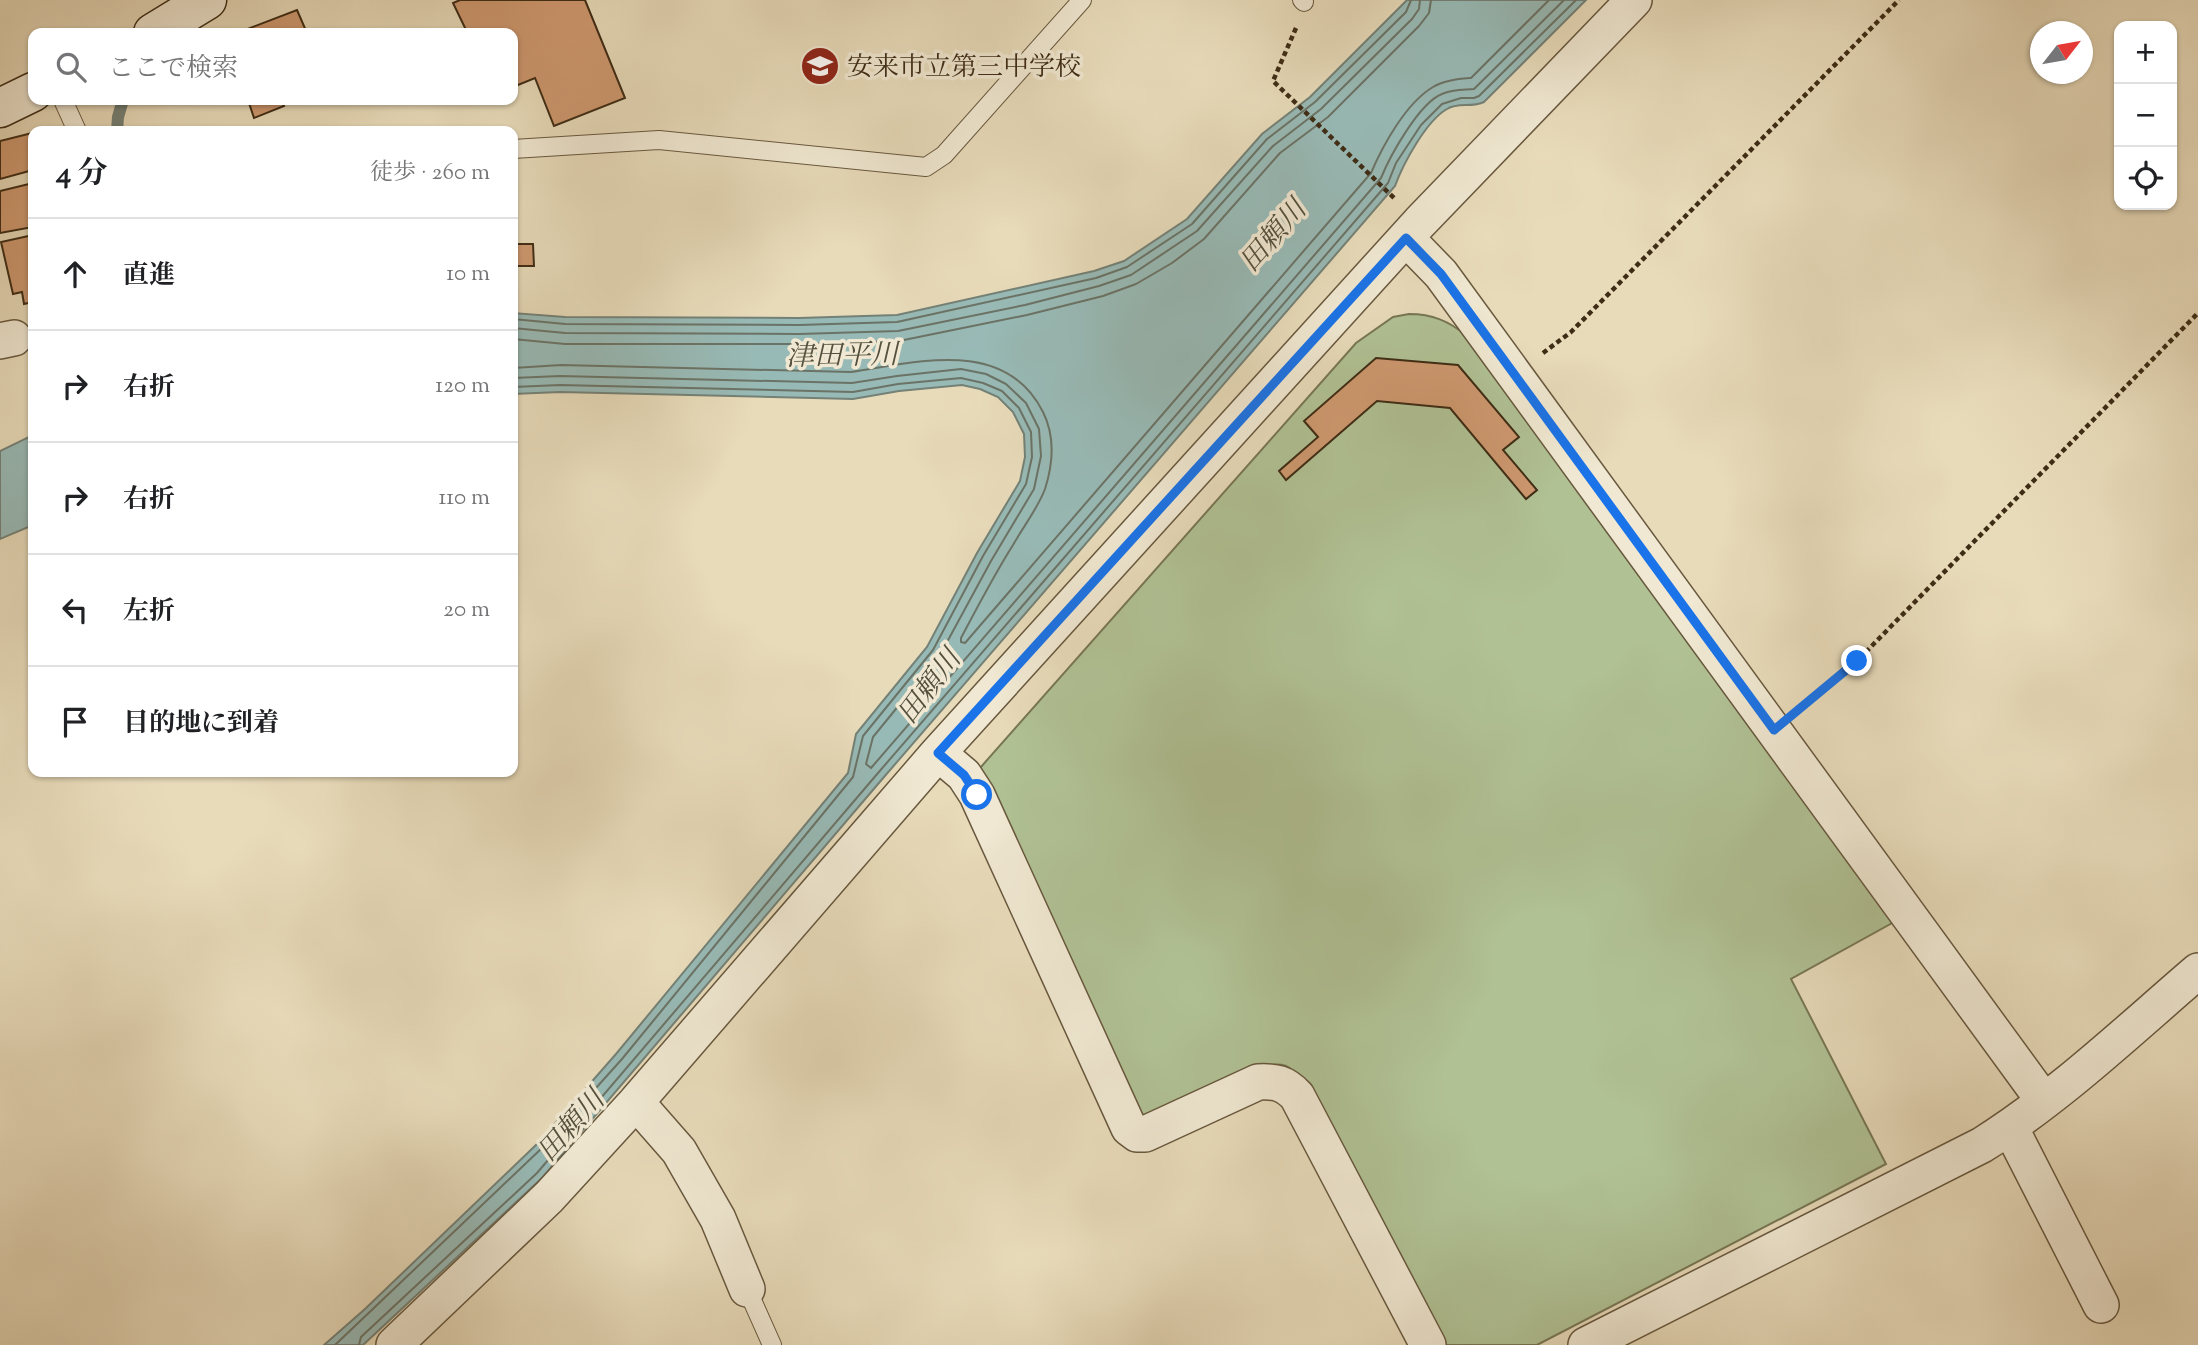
<!DOCTYPE html>
<html lang="ja">
<meta charset="utf-8">
<style>
body{margin:0;font-family:"Sorts Mill Goudy","Noto Serif JP",serif;background:#f6f6f6;color:#202124}
.controls{position:absolute;right:21px;top:21px;display:grid;overflow:hidden;border-radius:14px;box-shadow:0 2px 5px #0004}
.controls button{width:63px;height:63px;display:grid;place-items:center;padding:0;border:0;border-bottom:2px solid #e0e0e0;background:#fff;color:#202124;font:35px sans-serif}
.compass{position:absolute;left:2030px;top:21px;width:63px;height:63px;border-radius:50%;background:#fff;box-shadow:0 2px 5px #0004;rotate:59deg}
.stop{position:absolute;width:21px;height:21px;margin:-16px;border:5px solid #1a73e8;border-radius:50%;background:#fff}
.stop.end{background:#1a73e8;border-color:#fff;box-shadow:0 2px 7px #0008}
.list{margin:0;padding:0;list-style:none}
h2{display:flex;justify-content:space-between;align-items:center;height:91px;margin:0;padding:0 28px;font-size:30px}
h2 small{font-size:23px;font-weight:400;color:#757577}
.list li{display:grid;grid-template-columns:46px 1fr auto;gap:21px;align-items:center;box-sizing:border-box;height:112px;padding:0 28px;border-top:2px solid #e0e0e0}
.list b{display:block;font-size:26px;white-space:nowrap}
.list em{font-size:23px;font-style:normal;color:#757577}
.icon{flex:none;width:38px;height:38px;fill:none;stroke:currentColor;stroke-width:2;stroke-linecap:round;stroke-linejoin:round}
.map{position:relative;flex:none;width:2198px;height:1345px;overflow:hidden}
.search{position:absolute;background:#fff;box-shadow:0 2px 5px #0004;left:28px;top:28px;width:490px;height:77px;display:flex;align-items:center;gap:18px;box-sizing:border-box;padding:0 24px;border-radius:14px;color:#757577;font-size:26px}
.panel{position:absolute;background:#fff;box-shadow:0 2px 5px #0004;left:28px;top:126px;width:490px;height:651px;border-radius:14px}
.map>svg:first-child{display:block}
</style>
<div class="map">
<svg width="2198" height="1345" viewBox="0 0 2198 1345">
<rect width="100%" height="100%" fill="#e8dbba"/>
<filter id="stains"><feTurbulence type="fractalNoise" baseFrequency=".00286" numOctaves="4"/><feColorMatrix values="0 0 0 0 .2 0 0 0 0 .09 0 0 0 0 .02 0 0 0 .5 -.17"/></filter>
<radialGradient id="worn" r=".72"><stop offset=".6" stop-color="#630" stop-opacity="0"/><stop offset="1" stop-color="#630" stop-opacity=".3"/></radialGradient>
<!-- green -->
<path fill="#b0c194" stroke="#777654" stroke-width="2" d="M1409,314C1432,314 1449,321 1467,336L1894,922L1791,979L1886,1164L1537,1345H1438L1301,1081C1291,1065 1282,1061 1263,1067L1155,1122L1133,1112L980,768L1356,343L1393,317Z"/>
<!-- water -->
<path fill="#98bab6" stroke="#748176" stroke-width="2" d="M1407,0H1586L1484,102C1472,108 1458,102 1447,109C1426,121 1403,164 1395,186L884,777L542,1178L363,1345H324L365,1309L538,1143L616,1054L848,773L856,734L927,647L977,553L1020,481L1025,457L1024,434L1013,412L998,397L980,389L962,385L899,391L853,399L560,392L513,394V313L565,317L799,318L897,315L1094,271L1124,261L1187,219L1262,134L1310,97Z
M33,435V525L0,539V451Z"/>
<g fill="none" stroke-linecap="round" stroke-linejoin="round">
<!-- shore -->
<path stroke="#6b7366" stroke-width="2" d="M513,319L565,324L799,325L897,322L1096,278L1127,267L1192,224L1267,139L1315,102L1406,12L1411,0
M513,328L565,333L799,334L898,331L1025,305L1099,286L1131,275L1197,231L1273,146L1321,109L1412,19L1419,9L1420,0
M513,339L565,344H799L899,341L1027,315L1103,296L1136,284L1172,263L1204,239L1280,153L1328,117L1419,26L1429,13L1431,0
M513,368L561,365L851,372C918,362 1005,337 1043,412C1055,436 1053,464 1045,489C1038,508 1023,527 1013,545C994,575 978,606 961,638V642L965,643L1371,173C1383,145 1406,103 1433,87C1444,80 1459,79 1471,78L1549,0
M513,378L560,376L852,383L897,376L961,369L986,374L1006,384L1026,403L1039,429L1041,456L1034,489L991,561L940,655L873,737L866,764L871,768L1381,178C1390,156 1419,103 1442,94C1453,89 1464,90 1474,89L1564,0
M335,1345L543,1147L622,1059L853,777L863,736L933,650L983,556L1026,484L1032,457L1031,432L1019,408L1002,391L983,383L961,378L898,384L853,392L560,385L513,387
M359,1345L361,1337L537,1173L878,773L1388,183L1396,163L1421,125L1442,104L1461,98H1474L1479,96L1576,0"/>
<!-- stream -->
<path stroke="#748176" stroke-width="12" d="M117,131L118,117L123,100"/>
</g>
<!-- building -->
<path fill="#ce986f" stroke="#3e2c15" stroke-width="2" d="M460,0H585L625,98L554,126L535,78L513,87V33H464L467,32L453,3Z
M297,10L307,33H237Z
M248,100H281L284,106L254,118Z
M32,133L33,170L0,179V141Z
M33,183V227L0,233V191Z
M33,235V302L24,304L22,292L13,294L1,242Z
M513,244H533L534,266H513Z
M1376,358L1458,365L1519,437L1503,450L1537,490L1526,499L1450,408L1377,401L1286,480L1279,471L1318,437L1304,421Z"/>
<g fill="none" stroke-linecap="round" stroke-linejoin="round">
<defs>
<path id="service" d="M1302,0L1304,2
M63,100L77,131
M513,149L659,140L926,167L944,155L1082,0
M747,1289L772,1345"/>
<path id="minor" d="M1406,238L1441,274L2044,1101
M0,341L14,338
M938,753L964,775L977,795L1129,1128L1137,1134H1145L1258,1082C1275,1081 1285,1083 1297,1096L1428,1345
M636,1102L679,1151L718,1219L747,1289
M2010,1127L2101,1305
M394,1345L549,1197L636,1102L938,753L1420,222L1634,0
M1586,1345L1982,1145C2060,1096 2128,1031 2198,971"/>
<path id="secondary" d="M153,33L207,0
M0,108L33,92"/>
</defs>
<!-- service casing -->
<use href="#service" stroke="#68583e" stroke-width="20"/>
<!-- minor casing -->
<use href="#minor" stroke="#68583e" stroke-width="38"/>
<!-- secondary casing -->
<use href="#secondary" stroke="#3e2c15" stroke-width="41"/>
<!-- path -->
<path stroke="#3e2c15" stroke-width="4.5" stroke-dasharray="5 3.5" stroke-linecap="butt" d="M1296,28L1273,81L1394,198
M1543,353L1571,332L1899,0
M1801,707L1857,661L2198,313"/>
<!-- service -->
<use href="#service" stroke="#f0e8d2" stroke-width="18"/>
<!-- minor -->
<use href="#minor" stroke="#f0e8d2" stroke-width="35"/>
<!-- secondary -->
<use href="#secondary" stroke="#f0e8d2" stroke-width="38"/>
</g>
<g fill="none" stroke-linecap="round" stroke-linejoin="round">
<!-- route -->
<path stroke="#1a73e8" stroke-width="9" d="M977,795L964,775L938,753L1406,238L1441,274L1774,730L1857,661"/>
</g>
<!-- icons -->
<defs>
<symbol id="school-disc" viewBox="-11 -11 22 22"><circle r="9.5" fill="#8f2418" stroke="#f0e8d2"/><path d="M0-5L7-2L0 1L-7-2ZM-4 1L0 2.5L4 1V4Q0 6-4 4Z" fill="#fff"/></symbol>
</defs>
<g fill-rule="evenodd">
<use href="#school-disc" x="798" y="44" width="44" height="44"/>
</g>
<g text-anchor="middle" stroke-width="7" stroke-linejoin="round" paint-order="stroke">
<!-- poi labels -->
<g font-size="26" fill="#3e2c15" stroke="#f0e8d2" text-anchor="start">
<text x="847" y="75">安来市立第三中学校</text>
</g>
<!-- water labels -->
<g font-size="28" font-style="italic" fill="#54503d" stroke="#f0e8d2">
<text transform="translate(1272 235) rotate(-49)" y="10">田頼川</text>
<text transform="translate(842 354) rotate(-1)" y="10">津田平川</text>
<text transform="translate(928 686) rotate(-53)" y="10">田頼川</text>
<text transform="translate(570 1125) rotate(-48)" y="10">田頼川</text>
</g>
</g>
<rect width="100%" height="100%" filter="url(#stains)"/>
<rect width="100%" height="100%" fill="url(#worn)"/>
</svg>
<div class="controls">
<button>+</button>
<button>−</button>
<button><svg class="icon" aria-label="locate" viewBox="0 0 24 24"><circle cx="12" cy="12" r="6"/><path d="M12 2v4M12 18v4M2 12h4M18 12h4"/></svg></button>
</div>
<svg class="compass" viewBox="-18 -18 36 36"><path d="M0-13l5 13h-10z" fill="#e53935"/><path d="M0 13l5-13h-10z" fill="#757577"/></svg>
<div class="stop" style="left:977px;top:795px"></div>
<div class="stop end" style="left:1857px;top:661px"></div>
<div class="search"><svg class="icon" aria-label="search" viewBox="0 0 24 24"><circle cx="10" cy="10" r="6"/><path d="M15 15l6 6"/></svg>ここで検索</div>
<section class="panel">
<h2>4 分<small>徒歩 · 260 m</small></h2>
<ul class="list">
<li><svg class="icon" aria-label="ahead" viewBox="0 0 24 24"><path d="M12 20V5M6 11l6-6 6 6"/></svg><div><b>直進</b></div><em>10 m</em></li>
<li><svg class="icon" aria-label="right" viewBox="0 0 24 24"><path d="M7 20v-9h11M14 6l5 5-5 5"/></svg><div><b>右折</b></div><em>120 m</em></li>
<li><svg class="icon" aria-label="right" viewBox="0 0 24 24"><path d="M7 20v-9h11M14 6l5 5-5 5"/></svg><div><b>右折</b></div><em>110 m</em></li>
<li><svg class="icon" aria-label="left" viewBox="0 0 24 24"><path d="M17 20v-9H6M10 6l-5 5 5 5"/></svg><div><b>左折</b></div><em>20 m</em></li>
<li><svg class="icon" aria-label="arrive" viewBox="0 0 24 24"><path d="M6 21V4h12l-3 4 3 4H6"/></svg><div><b>目的地に到着</b></div></li>
</ul>
</section>
</div>
